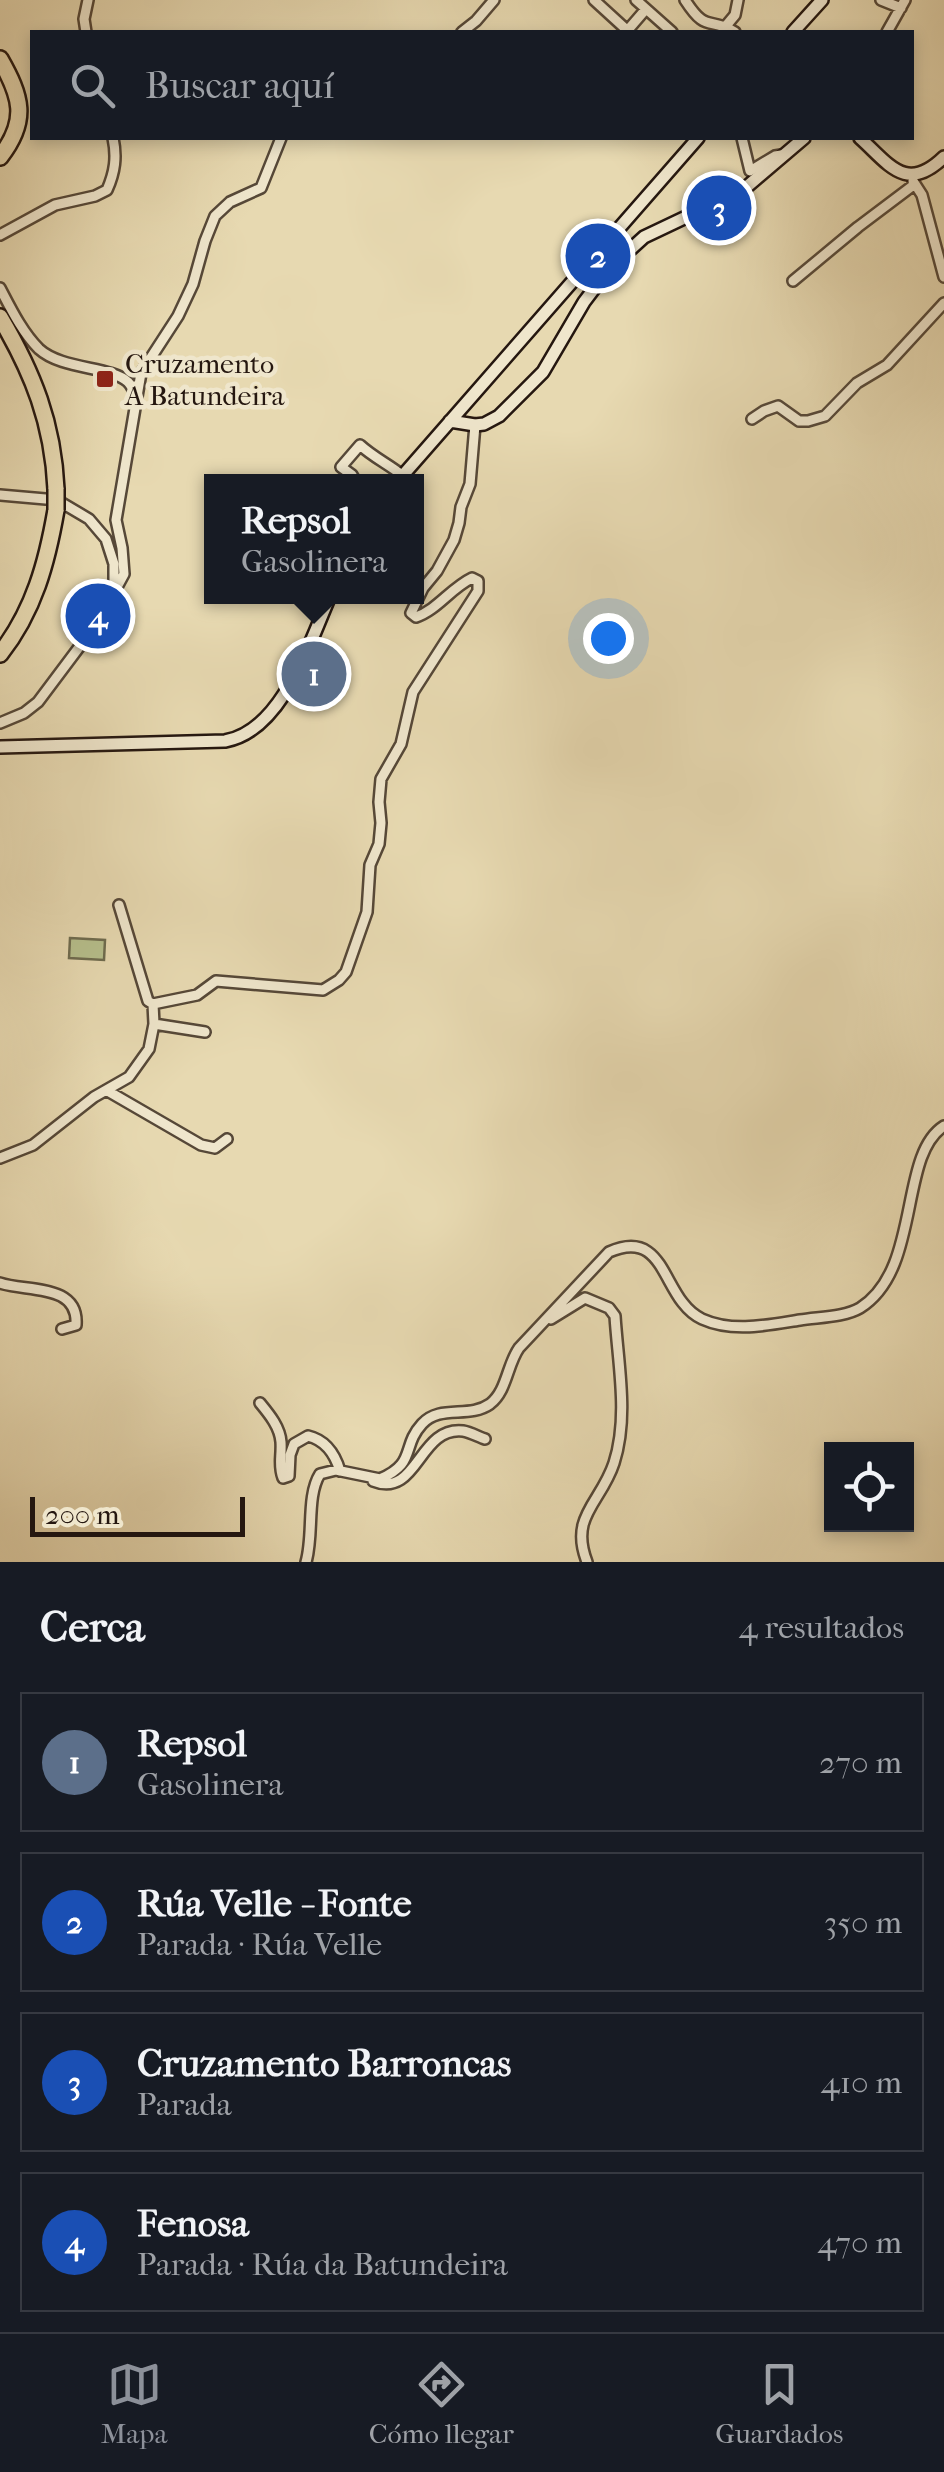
<!DOCTYPE html>
<html lang="es">
<meta charset="utf-8">
<style>
body{margin:0;font-family:"IM FELL French Canon",serif;background:#242831;color:#f1f3f6}
.controls{position:absolute;right:30px;bottom:30px;display:grid;overflow:hidden;border-radius:0px;box-shadow:0 5px 15px #0003}
.controls button{width:90px;height:90px;display:grid;place-items:center;padding:0;border:0;border-bottom:2px solid #363941;background:#171b24;color:#f1f3f6;font:50px sans-serif}
.scale{position:absolute;left:30px;bottom:25px;width:215px;box-sizing:border-box;padding-left:10px;border:5px solid #251710;border-top:0;font-size:28px;line-height:35px;white-space:nowrap;color:#251710;-webkit-text-stroke:8px #efe6cc;paint-order:stroke}
.you{position:absolute;left:608px;top:638px;width:35px;height:35px;margin:-25px;border:8px solid #fff;border-radius:50%;background:#1a73e8;box-shadow:0 0 0 15px #1a73e833}
.badge{display:grid;place-items:center;width:65px;height:65px;border-radius:50%;background:#8c9099;color:#fff;font-size:32px;font-weight:700}
.pin{position:absolute;translate:-50% -50%;border:5px solid #fff;box-shadow:0 2px 10px #0006}
.popup{position:absolute;left:204px;top:474px;width:220px;height:130px;box-sizing:border-box;display:grid;place-content:center;border-radius:0px;background:#171b24;filter:drop-shadow(0 2px 8px #0005);font-size:32px;white-space:nowrap;color:#9ea1a6}
.popup b{font-size:38px;color:#f1f3f6}
.popup::after{content:'';position:absolute;left:50%;top:100%;margin-left:-20px;border:20px solid transparent;border-top-color:#171b24}
.list{margin:0;padding:0;list-style:none}
h2{display:flex;justify-content:space-between;align-items:center;height:130px;margin:0;padding:0 40px;font-size:42px}
h2 small{font-size:32px;font-weight:400;color:#9ea1a6}
.list li{display:grid;grid-template-columns:65px 1fr auto;gap:30px;align-items:center;box-sizing:border-box;height:140px;margin:0 20px 20px;padding:0 20px;border:2px solid #363941;border-radius:0px}
.list b{display:block;font-size:38px;white-space:nowrap}
.list p{margin:0;font-size:32px;white-space:nowrap;color:#9ea1a6}
.list em{font-size:32px;font-style:normal;color:#9ea1a6}
.icon{flex:none;width:55px;height:55px;fill:none;stroke:currentColor;stroke-width:2;stroke-linecap:round;stroke-linejoin:round}
.map{position:relative;flex:none;width:944px;height:1562px;overflow:hidden}
.search{position:absolute;background:#171b24;box-shadow:0 5px 15px #0003;left:30px;right:30px;top:30px;height:110px;display:flex;align-items:center;gap:25px;box-sizing:border-box;padding:0 35px;border-radius:0px;color:#9ea1a6;font-size:38px}
.sheet{height:770px;background:#171b24}
nav{display:flex;justify-content:space-around;align-items:center;box-sizing:border-box;height:140px;border-top:2px solid #363941;background:#171b24;font-size:28px;color:#9ea1a6}
nav a{display:grid;justify-items:center;gap:5px}
nav .on{color:#8c9099}
.map>svg:first-child{display:block}
</style>
<div class="map">
<svg width="944" height="1562" viewBox="0 0 944 1562">
<rect width="100%" height="100%" fill="#e7d9b1"/>
<filter id="stains"><feTurbulence type="fractalNoise" baseFrequency=".002" numOctaves="4"/><feColorMatrix values="0 0 0 0 .2 0 0 0 0 .09 0 0 0 0 .02 0 0 0 .5 -.17"/></filter>
<radialGradient id="worn" r=".72"><stop offset=".6" stop-color="#630" stop-opacity="0"/><stop offset="1" stop-color="#630" stop-opacity=".3"/></radialGradient>
<!-- green -->
<path fill="#b6bf8c" stroke="#6e6b4e" stroke-width="2.5" d="M70,938L105,940L104,960L69,958Z"/>
<g fill="none" stroke-linecap="round" stroke-linejoin="round">
<defs>
<path id="street" d="M594,0L629,32
M636,0L672,32
M685,0C707,34 708,16 735,32
M881,0L901,8
M725,27L735,15L738,0
M627,31L646,9
M86,32L84,19L88,0
M462,32L476,21L494,0
M887,32L905,0
M742,138L750,171L775,156L781,155
M913,181L922,195L944,277
M0,235L55,205L95,196L107,190C115,172 117,157 113,138
M793,281L858,227L915,184
M0,288C11,309 22,332 39,349C62,370 111,366 128,382C132,386 134,391 136,396
M752,419L764,411L778,406L799,421H808L825,416L857,383L887,365L944,303
M356,482L352,475L341,467L360,445C373,457 388,464 402,475
M0,495L57,500L89,519L106,539L114,564V590
M0,723L24,713L38,702L98,622L124,574L122,548L116,520L141,373L178,316L193,284L205,241L215,216L230,202L261,188L281,138
M153,1004L197,995L216,981L323,990L339,980L346,972L367,912L370,865L379,844L381,823L379,802L381,779L401,744L413,692L478,591V581L472,578C451,588 437,610 416,617L411,613L423,588L437,571L454,540L459,523L461,507L470,484L475,425
M154,1024L205,1032
M106,1090L201,1145L215,1148L227,1139
M0,1158L33,1145L94,1097L129,1077L149,1049L154,1024L153,1004L148,1001L119,905
M0,1283C26,1292 79,1283 76,1325L62,1329
M551,1319L585,1298L609,1308L615,1316C618,1364 629,1417 614,1463C601,1503 569,1516 587,1562
M260,1403C269,1414 280,1427 281,1442C282,1456 278,1465 283,1478L289,1476L290,1455L294,1444L308,1436C325,1440 335,1454 340,1471
M373,1481C418,1499 418,1426 463,1431C470,1432 479,1437 485,1439
M306,1562C314,1535 306,1496 320,1474L336,1470L380,1479C417,1463 401,1447 422,1424C440,1404 469,1419 490,1404C507,1391 507,1365 519,1348L609,1252C668,1226 661,1300 702,1319C733,1333 768,1325 800,1320C818,1317 845,1317 860,1308C922,1269 898,1155 944,1126"/>
<path id="secondary" d="M793,32L822,0
M860,138C889,164 906,194 944,157
M450,421L475,425L484,424L499,416L543,372L584,302L609,269L644,237L743,190L804,138
M397,482L698,138
M0,747L225,741C282,731 309,644 330,596"/>
<path id="highway" d="M0,59C21,96 29,120 0,157
M0,317C33,373 53,423 56,489
M0,654C34,611 47,562 56,510"/>
</defs>
<!-- street casing -->
<use href="#street" stroke="#564838" stroke-width="14"/>
<!-- secondary casing -->
<use href="#secondary" stroke="#251710" stroke-width="16"/>
<!-- highway casing -->
<use href="#highway" stroke="#251710" stroke-width="20"/>
<!-- street -->
<use href="#street" stroke="#efe6cc" stroke-width="9"/>
<!-- secondary -->
<use href="#secondary" stroke="#efe6cc" stroke-width="11"/>
<!-- highway -->
<use href="#highway" stroke="#e7d9b1" stroke-width="15"/>
<defs>
<path id="highway-bridge" d="M56,510V489"/>
</defs>
<!-- highway-bridge casing -->
<use href="#highway-bridge" stroke="#251710" stroke-width="20" stroke-linecap="butt"/>
<!-- highway-bridge -->
<use href="#highway-bridge" stroke="#e7d9b1" stroke-width="15"/>
</g>
<!-- markers -->
<rect fill="#8f2418" stroke="#efe6cc" stroke-width="4" x="95" y="369" width="20" height="20" rx="5"/>
<g text-anchor="middle" stroke-width="9" stroke-linejoin="round" paint-order="stroke">
<!-- poi labels -->
<g font-size="28" fill="#251710" stroke="#efe6cc" text-anchor="start">
<text x="125" y="373">Cruzamento<tspan x="125" dy="32">A Batundeira</tspan></text>
</g>
</g>
<rect width="100%" height="100%" filter="url(#stains)"/>
<rect width="100%" height="100%" fill="url(#worn)"/>
</svg>
<div class="controls">
<button><svg class="icon" aria-label="locate" viewBox="0 0 24 24"><circle cx="12" cy="12" r="6"/><path d="M12 2v4M12 18v4M2 12h4M18 12h4"/></svg></button>
</div>
<div class="scale">200 m</div>
<div class="you"></div>
<div class="pin badge" style="left:314px;top:674px;background:#5c6f8a">1</div>
<div class="popup"><b>Repsol</b>Gasolinera</div>
<div class="pin badge" style="left:598px;top:256px;background:#1a4fb4">2</div>
<div class="pin badge" style="left:719px;top:208px;background:#1a4fb4">3</div>
<div class="pin badge" style="left:98px;top:616px;background:#1a4fb4">4</div>
<div class="search"><svg class="icon" aria-label="search" viewBox="0 0 24 24"><circle cx="10" cy="10" r="6"/><path d="M15 15l6 6"/></svg>Buscar aquí</div>
</div>
<section class="sheet">
<h2>Cerca<small>4 resultados</small></h2>
<ul class="list">
<li><span class="badge" style="background:#5c6f8a">1</span><div><b>Repsol</b><p>Gasolinera</p></div><em>270 m</em></li>
<li><span class="badge" style="background:#1a4fb4">2</span><div><b>Rúa Velle - Fonte</b><p>Parada · Rúa Velle</p></div><em>350 m</em></li>
<li><span class="badge" style="background:#1a4fb4">3</span><div><b>Cruzamento Barroncas</b><p>Parada</p></div><em>410 m</em></li>
<li><span class="badge" style="background:#1a4fb4">4</span><div><b>Fenosa</b><p>Parada · Rúa da Batundeira</p></div><em>470 m</em></li>
</ul>
</section>
<nav>
<a class="on"><svg class="icon" aria-label="map" viewBox="0 0 24 24"><path d="M3 6l6-2 6 2 6-2v14l-6 2-6-2-6 2zM9 4v14M15 6v14"/></svg>Mapa</a>
<a><svg class="icon" aria-label="directions" viewBox="0 0 24 24"><path d="M12 3l9 9-9 9-9-9zM9 14v-3h6M13 9l2 2-2 2"/></svg>Cómo llegar</a>
<a><svg class="icon" aria-label="saved" viewBox="0 0 24 24"><path d="M7 4h10v16l-5-4-5 4z"/></svg>Guardados</a>
</nav>
